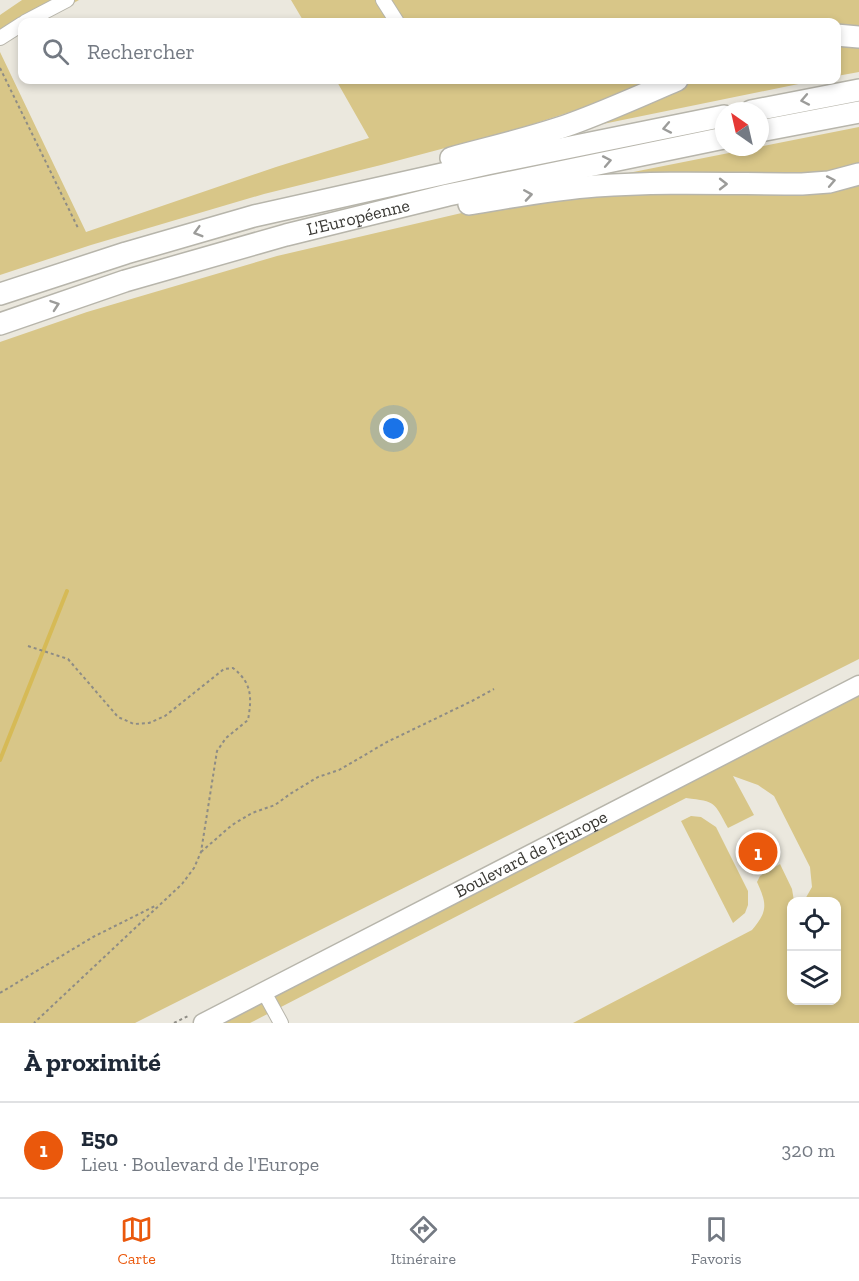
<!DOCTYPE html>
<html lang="fr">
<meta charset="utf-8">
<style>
body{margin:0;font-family:"Zilla Slab",serif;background:#f6f6f7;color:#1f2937}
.controls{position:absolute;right:18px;bottom:18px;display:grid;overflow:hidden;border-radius:12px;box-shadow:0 3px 9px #0003}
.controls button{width:54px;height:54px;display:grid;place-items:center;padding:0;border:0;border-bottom:2px solid #e0e1e3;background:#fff;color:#1f2937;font:30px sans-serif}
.compass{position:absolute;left:715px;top:102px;width:54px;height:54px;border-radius:50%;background:#fff;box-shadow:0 3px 9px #0003;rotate:326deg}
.you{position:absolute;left:394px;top:429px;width:21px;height:21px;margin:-15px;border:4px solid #fff;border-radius:50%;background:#1a73e8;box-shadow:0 0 0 9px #1a73e833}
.badge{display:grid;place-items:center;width:39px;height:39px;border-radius:50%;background:#ea580c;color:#fff;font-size:20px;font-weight:700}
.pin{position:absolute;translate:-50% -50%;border:3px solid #fff;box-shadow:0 2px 6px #0006}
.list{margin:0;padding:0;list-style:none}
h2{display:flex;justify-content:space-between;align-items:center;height:78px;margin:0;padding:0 24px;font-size:26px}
h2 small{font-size:20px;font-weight:400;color:#747a83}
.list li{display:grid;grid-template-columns:39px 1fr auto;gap:18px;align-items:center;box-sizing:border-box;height:96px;padding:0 24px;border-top:2px solid #e0e1e3}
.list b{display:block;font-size:22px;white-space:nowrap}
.list p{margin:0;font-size:20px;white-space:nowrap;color:#747a83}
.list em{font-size:20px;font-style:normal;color:#747a83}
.icon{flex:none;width:33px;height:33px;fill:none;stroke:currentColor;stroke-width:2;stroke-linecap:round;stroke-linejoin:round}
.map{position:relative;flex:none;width:859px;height:1023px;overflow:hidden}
.search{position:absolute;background:#fff;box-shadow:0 3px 9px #0003;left:18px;right:18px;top:18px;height:66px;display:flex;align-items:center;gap:15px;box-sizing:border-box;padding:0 21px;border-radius:12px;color:#747a83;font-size:22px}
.sheet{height:174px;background:#fff}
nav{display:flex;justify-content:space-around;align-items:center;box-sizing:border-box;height:84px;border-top:2px solid #e0e1e3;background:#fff;font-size:16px;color:#747a83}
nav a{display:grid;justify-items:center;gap:3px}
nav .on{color:#ea580c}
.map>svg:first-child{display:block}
</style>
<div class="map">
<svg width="859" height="1023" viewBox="0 0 859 1023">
<rect width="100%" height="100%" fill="#ebe8de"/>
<!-- green -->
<path fill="#d8c688" d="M22,0H79L39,22H22V32L0,45V15Z
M291,0H859V72L837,76L836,22H304Z
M0,52L86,232L276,167L369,138L336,80H818L598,125L589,106L524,127L381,165L264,194L91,245L0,275Z
M859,127V167L827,176L583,182Z
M859,180V659L135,1023H0V342L87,312L277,256L496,205L631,190Z
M859,693V1023H573L752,930C768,911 767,904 757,882L760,876L780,864L792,889L794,901L792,902V1000H836V902L804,901L812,887L810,867L774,796L758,785L733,776L754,815L728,828C713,801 717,802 686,798L250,1023H216Z
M691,816L701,817L716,827L748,891V905L745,913L733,923L681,821Z"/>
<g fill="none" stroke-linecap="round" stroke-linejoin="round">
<!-- stream -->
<path stroke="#d6ba56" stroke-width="4" d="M0,760L67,591"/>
</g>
<!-- building -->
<path fill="#bcbfc9" d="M748,834L752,846L764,840L771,854L758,861L760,867L754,869L739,839Z"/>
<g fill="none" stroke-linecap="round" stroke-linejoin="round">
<defs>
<path id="minor" d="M383,0L397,22
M25,22L67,0
M0,38L22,24
M264,992L281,1023"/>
<g id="major">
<path id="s1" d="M203,1023L859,685"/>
</g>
<g id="highway">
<path d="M836,35L859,37"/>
<path d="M751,111L859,90"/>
<path d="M760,131L859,112"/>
<path d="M451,158C491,147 532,138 571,124C607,111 642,95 677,80"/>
<path d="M469,204C511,197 554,189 596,186C664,181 734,184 802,184L829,182L859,174"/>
<path d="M0,294L126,253L254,216L487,164L724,116"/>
<path id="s2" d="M0,324L125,281L286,235L448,195L724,138"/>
</g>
</defs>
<!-- minor casing -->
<use href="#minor" stroke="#b7b5ab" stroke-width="16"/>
<!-- major casing -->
<use href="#major" stroke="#b7b5ab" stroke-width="21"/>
<!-- highway casing -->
<use href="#highway" stroke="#b7b5ab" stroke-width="24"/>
<!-- path -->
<path stroke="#8e8c85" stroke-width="2" stroke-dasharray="3 3" stroke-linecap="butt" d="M0,68L78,228
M28,646L68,659L118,717L134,724L149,723L165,716L224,669L233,668C252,683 252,697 248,720L226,738L217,751L201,852L194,868L182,884L34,1023
M201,852L232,825L252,813L275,805L290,794L318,777L339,770L387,742L472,701L494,689
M0,993L93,937L157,905
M174,1023L190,1015"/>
<!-- minor -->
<use href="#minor" stroke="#fff" stroke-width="14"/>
<!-- major -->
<use href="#major" stroke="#fff" stroke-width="18"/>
<!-- highway -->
<use href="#highway" stroke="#fff" stroke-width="21"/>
</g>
<!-- one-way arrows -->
<defs><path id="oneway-chevron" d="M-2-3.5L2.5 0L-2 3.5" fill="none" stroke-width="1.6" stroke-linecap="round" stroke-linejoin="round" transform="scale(1.5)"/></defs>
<g stroke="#9c9c9a">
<use href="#oneway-chevron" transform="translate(805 100) rotate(169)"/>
<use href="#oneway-chevron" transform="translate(667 128) rotate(169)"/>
<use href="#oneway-chevron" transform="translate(607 161) rotate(-11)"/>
<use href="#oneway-chevron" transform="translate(831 181) rotate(-11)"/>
<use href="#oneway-chevron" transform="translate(723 184)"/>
<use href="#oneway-chevron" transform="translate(528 195) rotate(-9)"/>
<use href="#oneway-chevron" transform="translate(198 232) rotate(164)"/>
<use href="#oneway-chevron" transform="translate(55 305) rotate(-19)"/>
</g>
<g text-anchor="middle" stroke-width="5" stroke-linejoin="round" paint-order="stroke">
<!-- street labels -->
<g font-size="18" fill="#393834" stroke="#f8f5eb">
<text dy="6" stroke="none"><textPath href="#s2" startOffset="374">L'Européenne</textPath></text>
<text dy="6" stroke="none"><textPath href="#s1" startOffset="369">Boulevard de l'Europe</textPath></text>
</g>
</g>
</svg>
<div class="controls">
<button><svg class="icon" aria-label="locate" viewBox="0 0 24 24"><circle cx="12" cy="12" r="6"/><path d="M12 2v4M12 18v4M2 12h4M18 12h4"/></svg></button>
<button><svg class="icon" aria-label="layers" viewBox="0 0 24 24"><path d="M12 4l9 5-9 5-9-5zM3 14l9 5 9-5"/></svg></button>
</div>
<svg class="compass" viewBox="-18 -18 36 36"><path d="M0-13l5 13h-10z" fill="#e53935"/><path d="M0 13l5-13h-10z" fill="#747a83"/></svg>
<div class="you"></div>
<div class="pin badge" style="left:758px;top:852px">1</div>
<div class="search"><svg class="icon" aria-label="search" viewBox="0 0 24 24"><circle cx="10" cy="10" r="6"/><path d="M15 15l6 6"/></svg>Rechercher</div>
</div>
<section class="sheet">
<h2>À proximité<small></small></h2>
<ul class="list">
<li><span class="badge">1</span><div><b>E50</b><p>Lieu · Boulevard de l'Europe</p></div><em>320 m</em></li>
</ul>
</section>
<nav>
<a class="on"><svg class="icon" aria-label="map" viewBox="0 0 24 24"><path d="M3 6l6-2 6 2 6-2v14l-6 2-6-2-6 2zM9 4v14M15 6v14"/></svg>Carte</a>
<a><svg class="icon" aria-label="directions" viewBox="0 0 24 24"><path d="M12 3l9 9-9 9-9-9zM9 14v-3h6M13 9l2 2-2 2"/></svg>Itinéraire</a>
<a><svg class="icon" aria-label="saved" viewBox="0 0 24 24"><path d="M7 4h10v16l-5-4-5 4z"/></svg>Favoris</a>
</nav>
